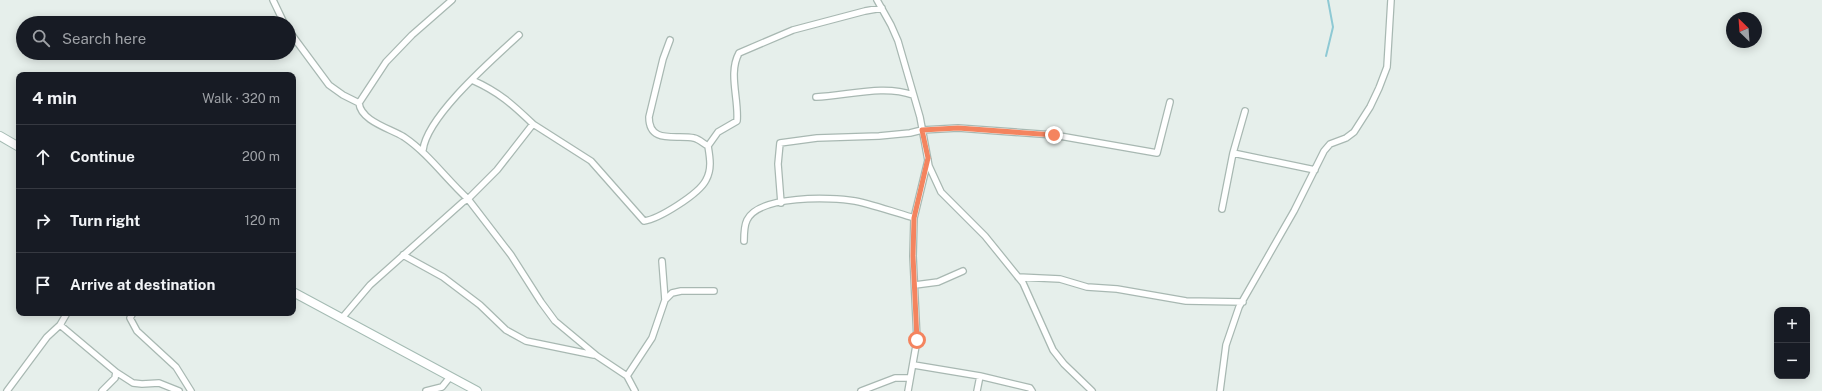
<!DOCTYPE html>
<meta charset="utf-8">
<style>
body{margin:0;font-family:"Public Sans",sans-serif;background:#242831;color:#f1f3f6}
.controls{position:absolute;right:12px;bottom:12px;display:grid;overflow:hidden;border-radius:8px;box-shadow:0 2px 10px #0003}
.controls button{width:36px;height:36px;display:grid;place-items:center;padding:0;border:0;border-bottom:1px solid #363941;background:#171b24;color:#f1f3f6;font:20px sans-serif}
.compass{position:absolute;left:1726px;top:12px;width:36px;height:36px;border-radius:50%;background:#171b24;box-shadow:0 2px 10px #0003;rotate:335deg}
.stop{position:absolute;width:12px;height:12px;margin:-9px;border:3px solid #f4845f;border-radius:50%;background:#fff}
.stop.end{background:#f4845f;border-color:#fff;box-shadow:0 1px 4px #0008}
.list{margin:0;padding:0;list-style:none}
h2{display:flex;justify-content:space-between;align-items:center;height:52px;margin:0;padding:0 16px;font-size:17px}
h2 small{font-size:13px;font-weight:400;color:#9ea1a6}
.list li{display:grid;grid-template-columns:26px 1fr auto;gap:12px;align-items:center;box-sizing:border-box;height:64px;padding:0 16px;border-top:1px solid #363941}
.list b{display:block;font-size:15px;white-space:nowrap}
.list em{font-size:13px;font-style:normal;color:#9ea1a6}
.icon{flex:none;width:22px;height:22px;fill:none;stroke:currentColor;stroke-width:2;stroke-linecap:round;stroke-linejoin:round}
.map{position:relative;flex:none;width:1822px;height:391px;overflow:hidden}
.search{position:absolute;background:#171b24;box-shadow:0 2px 10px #0003;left:16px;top:16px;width:280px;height:44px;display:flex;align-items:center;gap:10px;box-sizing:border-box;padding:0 14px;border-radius:22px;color:#9ea1a6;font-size:15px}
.panel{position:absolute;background:#171b24;box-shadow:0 2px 10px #0003;left:16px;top:72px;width:280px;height:244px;border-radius:8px}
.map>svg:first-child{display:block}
</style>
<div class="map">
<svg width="1822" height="391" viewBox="0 0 1822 391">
<rect width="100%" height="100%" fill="#e6efeb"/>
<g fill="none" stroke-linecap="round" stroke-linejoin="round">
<!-- stream -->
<path stroke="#8ec9d4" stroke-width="2" d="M1326,56L1333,27L1328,0"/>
<defs>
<path id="street" d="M273,0L284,23
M877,0L891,25L898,41L920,117L929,166L941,192L985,236L1023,283L1053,350L1064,364L1092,391
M289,31L329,85L343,95L359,103
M472,80C499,92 512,104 533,124
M816,97C847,96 883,84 913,95
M708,146L718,132L737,121C739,99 728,73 739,53L793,30L865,11L882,8
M423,150C427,116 493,59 519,35
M1233,153L1245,111
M781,203L778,164L780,143L817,138L879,136L910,133L922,130L958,128L1054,135L1157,153L1170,102
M1222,209L1233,153L1315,170
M744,241C744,234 744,226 747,220C759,195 831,197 855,201C874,205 894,212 914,218
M403,255L443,277L480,305L506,330L526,341L594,355
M662,261L665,300
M1018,277L1060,279L1087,287L1117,289L1186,301L1243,302
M915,285L938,282L963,271
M67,313L60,325L116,372L115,378L102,391
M133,313L130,318L137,331L176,367L191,391
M342,318L370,285L463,202L468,199C446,179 429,154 404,137C389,128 361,121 359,103L386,62L412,35L452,0
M914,365L980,376L1030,388L1032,391
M116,372L133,383L142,384L159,383L179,391
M627,376L652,338L665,300L672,293L681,291H714
M7,391L47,337L60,325
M426,391L442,387L450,377
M635,391L627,376L597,356L555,321L541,302L511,255L468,199L497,170L533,124L591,161L644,221C659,219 699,194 706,180C712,169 710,158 708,146C704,144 699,139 694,138C677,134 649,145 649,117L663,59L670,40
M861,391L895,378H910
M908,391L917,340L913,256L914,218L928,160
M977,391L980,376
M1220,391L1226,345L1239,307L1294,211L1324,151L1330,144L1346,138L1354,132L1370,107L1379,88L1387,67L1391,0"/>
<path id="secondary" d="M0,136L19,147
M293,292L477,391"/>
</defs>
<!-- street casing -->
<use href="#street" stroke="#a8b8b2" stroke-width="8"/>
<!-- secondary casing -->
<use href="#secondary" stroke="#a4bbb3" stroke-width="10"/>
<!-- street -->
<use href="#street" stroke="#fff" stroke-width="5.5"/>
<!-- secondary -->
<use href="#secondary" stroke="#fff" stroke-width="8"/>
</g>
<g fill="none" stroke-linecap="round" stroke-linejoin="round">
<!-- route -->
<path stroke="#f4845f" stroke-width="5" d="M917,340L913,256L914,218L928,158L922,130L958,128L1054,135"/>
</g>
</svg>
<div class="controls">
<button>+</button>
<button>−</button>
</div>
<svg class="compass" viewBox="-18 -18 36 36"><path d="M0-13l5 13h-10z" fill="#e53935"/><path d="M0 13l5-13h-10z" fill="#9ea1a6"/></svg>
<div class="stop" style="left:917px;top:340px"></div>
<div class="stop end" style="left:1054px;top:135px"></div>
<div class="search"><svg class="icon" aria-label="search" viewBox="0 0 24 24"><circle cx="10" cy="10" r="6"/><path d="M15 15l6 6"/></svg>Search here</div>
<section class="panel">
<h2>4 min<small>Walk · 320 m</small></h2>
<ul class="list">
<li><svg class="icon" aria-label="ahead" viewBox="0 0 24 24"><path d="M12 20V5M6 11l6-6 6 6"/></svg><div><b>Continue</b></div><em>200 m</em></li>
<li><svg class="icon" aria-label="right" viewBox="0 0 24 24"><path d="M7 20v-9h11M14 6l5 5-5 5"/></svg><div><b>Turn right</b></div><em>120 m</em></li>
<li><svg class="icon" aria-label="arrive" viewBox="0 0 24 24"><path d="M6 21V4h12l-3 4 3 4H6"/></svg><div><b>Arrive at destination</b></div></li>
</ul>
</section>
</div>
